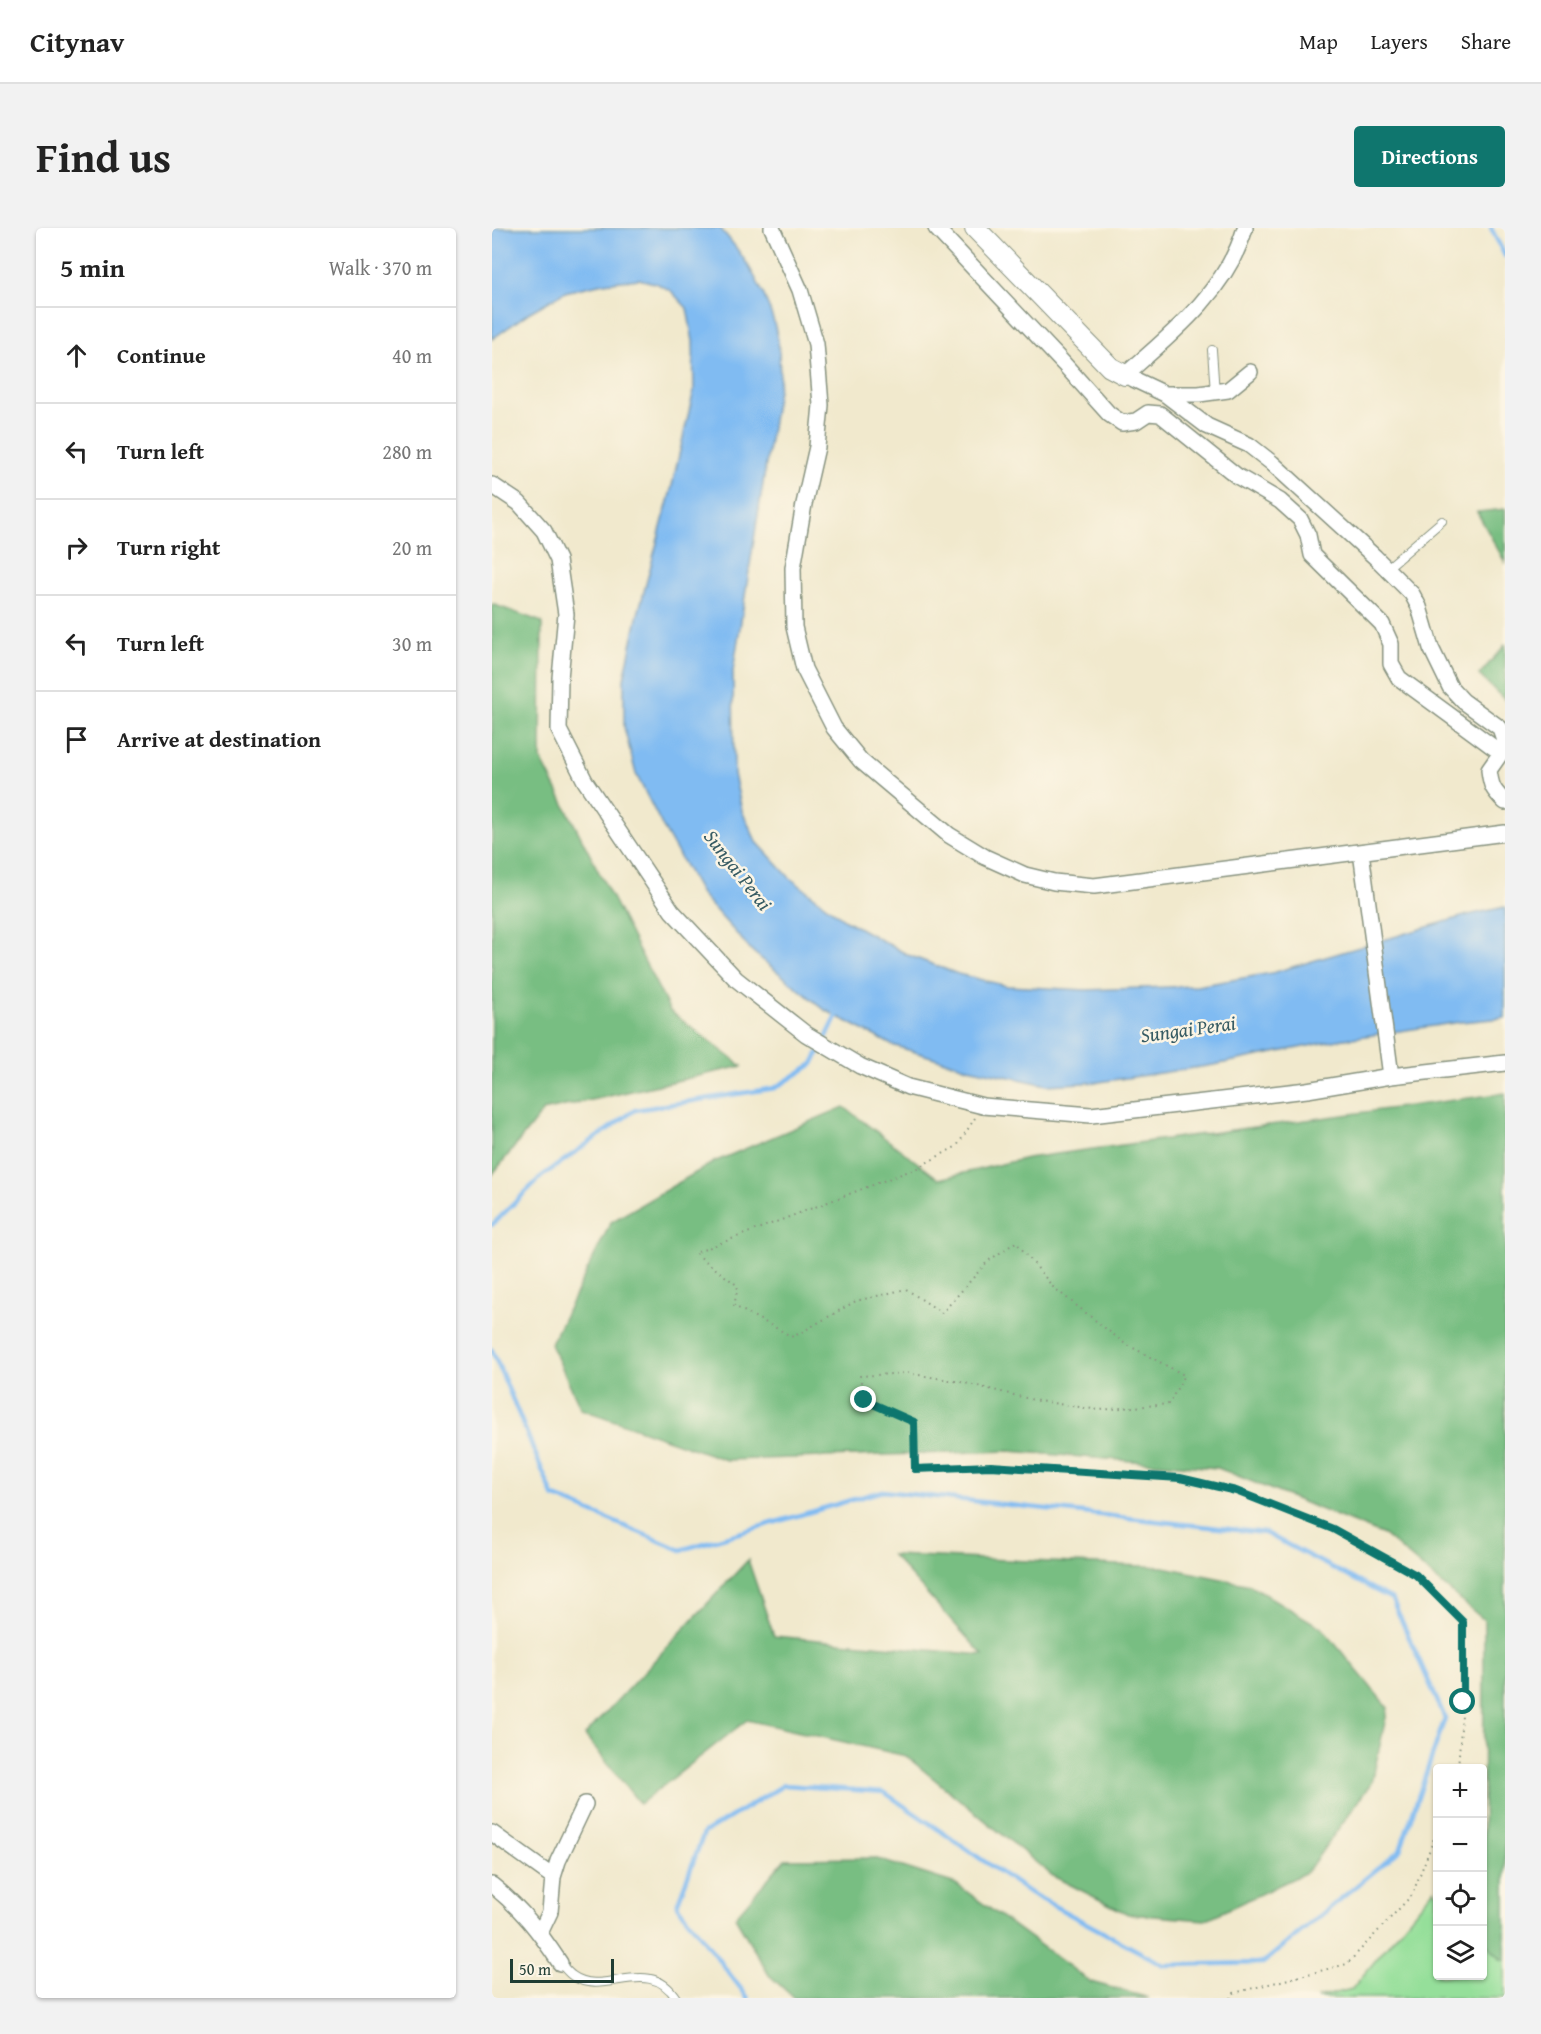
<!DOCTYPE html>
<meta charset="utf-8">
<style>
body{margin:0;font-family:"Gentium Book Plus",serif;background:#f2f2f2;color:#222}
.controls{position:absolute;right:18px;bottom:18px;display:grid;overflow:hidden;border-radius:6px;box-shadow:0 2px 4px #0004}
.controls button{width:54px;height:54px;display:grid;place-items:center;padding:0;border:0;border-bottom:2px solid #e0e0e0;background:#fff;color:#222;font:30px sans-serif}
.scale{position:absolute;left:18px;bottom:15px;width:104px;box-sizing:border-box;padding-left:6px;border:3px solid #1f3d34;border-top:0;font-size:16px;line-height:21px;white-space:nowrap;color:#1f3d34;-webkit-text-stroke:4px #fcf5e5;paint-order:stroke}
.stop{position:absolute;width:18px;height:18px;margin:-14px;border:4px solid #0f766e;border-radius:50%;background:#fff}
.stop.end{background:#0f766e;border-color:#fff;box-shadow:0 2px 6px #0008}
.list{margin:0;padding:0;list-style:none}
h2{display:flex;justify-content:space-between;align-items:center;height:78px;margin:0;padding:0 24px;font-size:26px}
h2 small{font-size:20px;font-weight:400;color:#767676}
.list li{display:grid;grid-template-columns:39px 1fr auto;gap:18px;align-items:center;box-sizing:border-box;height:96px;padding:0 24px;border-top:2px solid #e0e0e0}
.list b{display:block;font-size:22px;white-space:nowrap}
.list em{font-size:20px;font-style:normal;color:#767676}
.icon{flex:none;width:33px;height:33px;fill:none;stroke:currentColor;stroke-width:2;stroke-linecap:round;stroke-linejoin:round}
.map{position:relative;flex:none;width:1013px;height:1770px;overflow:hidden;border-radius:6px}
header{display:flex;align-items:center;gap:36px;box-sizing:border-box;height:84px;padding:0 30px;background:#fff;border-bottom:2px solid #e0e0e0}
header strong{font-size:28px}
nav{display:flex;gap:33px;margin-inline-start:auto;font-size:21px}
.intro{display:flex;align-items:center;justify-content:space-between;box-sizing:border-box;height:144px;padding:0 36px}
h1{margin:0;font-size:42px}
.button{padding:15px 27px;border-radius:6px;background:#0f766e;color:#fff;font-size:21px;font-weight:700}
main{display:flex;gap:36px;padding:0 36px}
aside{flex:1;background:#fff;border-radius:6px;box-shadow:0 2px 4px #0004}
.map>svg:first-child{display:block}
</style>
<header>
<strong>Citynav</strong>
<nav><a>Map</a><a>Layers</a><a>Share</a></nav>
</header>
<div class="intro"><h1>Find us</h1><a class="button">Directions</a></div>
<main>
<aside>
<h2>5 min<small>Walk · 370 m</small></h2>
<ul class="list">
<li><svg class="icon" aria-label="ahead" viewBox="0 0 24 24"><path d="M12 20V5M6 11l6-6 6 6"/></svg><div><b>Continue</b></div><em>40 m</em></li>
<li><svg class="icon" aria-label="left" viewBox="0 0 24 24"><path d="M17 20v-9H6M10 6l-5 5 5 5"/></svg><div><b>Turn left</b></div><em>280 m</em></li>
<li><svg class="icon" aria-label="right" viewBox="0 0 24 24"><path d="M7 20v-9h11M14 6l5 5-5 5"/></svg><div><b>Turn right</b></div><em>20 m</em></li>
<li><svg class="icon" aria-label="left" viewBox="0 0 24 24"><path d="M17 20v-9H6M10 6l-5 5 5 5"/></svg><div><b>Turn left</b></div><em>30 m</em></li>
<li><svg class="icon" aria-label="arrive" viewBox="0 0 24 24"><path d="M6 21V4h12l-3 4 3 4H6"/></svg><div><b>Arrive at destination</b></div></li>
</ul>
</aside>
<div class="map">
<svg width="1013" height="1770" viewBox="0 0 1013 1770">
<rect width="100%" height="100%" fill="#fcf5e5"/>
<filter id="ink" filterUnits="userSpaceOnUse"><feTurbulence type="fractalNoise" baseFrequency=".0167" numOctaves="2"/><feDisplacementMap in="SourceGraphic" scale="12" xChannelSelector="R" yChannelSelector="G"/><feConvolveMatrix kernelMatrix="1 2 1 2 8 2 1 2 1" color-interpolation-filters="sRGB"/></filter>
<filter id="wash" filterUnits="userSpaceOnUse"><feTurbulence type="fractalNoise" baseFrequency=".008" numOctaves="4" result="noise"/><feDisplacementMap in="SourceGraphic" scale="24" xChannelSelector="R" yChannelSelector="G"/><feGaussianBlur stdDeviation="1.35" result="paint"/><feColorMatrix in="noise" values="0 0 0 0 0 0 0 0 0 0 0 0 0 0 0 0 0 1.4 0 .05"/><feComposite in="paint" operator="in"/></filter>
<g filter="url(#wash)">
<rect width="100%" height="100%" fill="#f1e9cd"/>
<!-- green -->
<path fill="#95df9a" stroke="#5a8e67" stroke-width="1.5" d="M942,1661L945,1665V1748H990L991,1712L1009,1732H1013V1770H825L860,1761Z"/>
<!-- forest -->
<path fill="#78be82" stroke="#4c7e5b" stroke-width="1.5" d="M1013,281V334L985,284Z
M0,376L50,394L49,531L178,783L250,838L51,883L0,947Z
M1013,417V472L987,447Z
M1013,865V1732H1010L991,1712L992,1392L892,1307L726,1240L517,1223L234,1232L89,1181L59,1116L119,994L222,934L352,879L447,951L535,930Z
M400,1327L672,1339L758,1357L830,1400L896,1480L880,1554L815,1644L713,1692L636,1686L561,1648L414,1528L255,1492L148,1576L93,1507L256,1332L282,1408L491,1427Z
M382,1630L464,1656L599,1754L657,1770H302L277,1747L243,1689L293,1631Z"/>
<!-- water -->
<path fill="#80bbf2" stroke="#507c93" stroke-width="1.5" d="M0,0H228C254,29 277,68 285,107C288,120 287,135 288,149L241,443L242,546L250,583L264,613L298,650L353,692L416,727L466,746L515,758L594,762L705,758L780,745L976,687L1013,679V790L968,794L846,812L722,837L607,854L555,857L476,840L400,817L333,782L261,724L209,666L172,601L144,546L132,499V451L145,390L179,262L202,162L201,113L195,80L179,63L166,56L147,51L111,55L73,64L38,84L0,111Z"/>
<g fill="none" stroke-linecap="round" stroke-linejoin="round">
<!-- stream -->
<path stroke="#80bbf2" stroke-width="4.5" d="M999,0L1013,28
M0,997L50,948L143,882L283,860L321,836L347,784
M0,1122L61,1268L189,1322L390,1263L773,1305L900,1371L953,1490L908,1622L771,1735L672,1737L538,1665L392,1564L292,1557L212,1605L185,1677L256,1770"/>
</g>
</g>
<g filter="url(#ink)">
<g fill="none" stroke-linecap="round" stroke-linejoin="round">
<defs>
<path id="service" d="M720,122L723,165
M894,341L950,293
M68,1735C72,1739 76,1745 81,1748C111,1770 157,1727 184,1770"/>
<path id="minor" d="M280,0L308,62L324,116L329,177L325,219L312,276L301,340L302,399L312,441L342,500L369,533L457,607L493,629L533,647L562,654L602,658L1013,605
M444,0L572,136L617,186L630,195L644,193L656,185L668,186L745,248L788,273L808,291L816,307L820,327L890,396L899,416V436L907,450L982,505L1001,519L1011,522
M753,0C735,62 680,106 633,147L673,166L715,198L757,217L780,235L883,329L920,366L927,379L939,420L958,459L971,473L1008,500L1012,512L1011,522L997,542C999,559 1001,562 1013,574
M673,166H707L736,162L758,144
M0,257L27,275L52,303L66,332L74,386L68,450L67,502L93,553L180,683L244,751L314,806L368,838L416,859L491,878L599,887L815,862L899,848L1013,835
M869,624L899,848
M0,1605L61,1649
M0,1657C30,1681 47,1703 68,1735
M48,1705L58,1684L61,1649L66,1633L93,1576"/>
<path id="tertiary" d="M483,0L618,139L633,147"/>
</defs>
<!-- service casing -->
<use href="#service" stroke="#889380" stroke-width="10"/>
<!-- minor casing -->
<use href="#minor" stroke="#889380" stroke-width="18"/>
<!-- tertiary casing -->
<use href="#tertiary" stroke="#889380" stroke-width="22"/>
<!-- path -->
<path stroke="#889380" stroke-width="2" stroke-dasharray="1.5 4.5" stroke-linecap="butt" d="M483,890L465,918L425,940L203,1025L246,1058L242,1078L301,1109L364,1073L414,1061L450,1085L496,1033L524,1014L561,1059L632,1115L692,1147L677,1176L607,1182L546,1173L469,1154L415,1145L368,1148L372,1172L422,1194L423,1241L499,1238L688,1250L744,1263L841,1301L924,1347L971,1394V1474L966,1540
M738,1770L742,1765L855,1736L920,1667L945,1603"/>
<!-- service -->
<use href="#service" stroke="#fff" stroke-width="8"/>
<!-- minor -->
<use href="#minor" stroke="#fff" stroke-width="15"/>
<!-- tertiary -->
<use href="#tertiary" stroke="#fff" stroke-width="20"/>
</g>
</g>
<g fill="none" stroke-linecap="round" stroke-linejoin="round" filter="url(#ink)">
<!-- route -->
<path stroke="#0f766e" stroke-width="8" d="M372,1172L422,1194L423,1241L499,1238L688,1250L744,1263L841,1301L924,1347L971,1394V1474"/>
</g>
<g text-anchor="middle" stroke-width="5" stroke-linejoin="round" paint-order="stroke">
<!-- water labels -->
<g font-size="20" font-style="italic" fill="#375c64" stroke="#fcf5e5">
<text transform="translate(246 642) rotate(52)" y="7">Sungai Perai</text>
<text transform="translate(696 801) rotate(-8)" y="7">Sungai Perai</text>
</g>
</g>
</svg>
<div class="controls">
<button>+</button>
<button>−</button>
<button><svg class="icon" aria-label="locate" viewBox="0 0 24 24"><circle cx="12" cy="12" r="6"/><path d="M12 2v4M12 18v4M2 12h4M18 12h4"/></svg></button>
<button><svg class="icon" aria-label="layers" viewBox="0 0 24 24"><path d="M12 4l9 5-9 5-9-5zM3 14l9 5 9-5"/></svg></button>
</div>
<div class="scale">50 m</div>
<div class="stop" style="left:971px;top:1474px"></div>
<div class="stop end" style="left:372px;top:1172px"></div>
</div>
</main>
